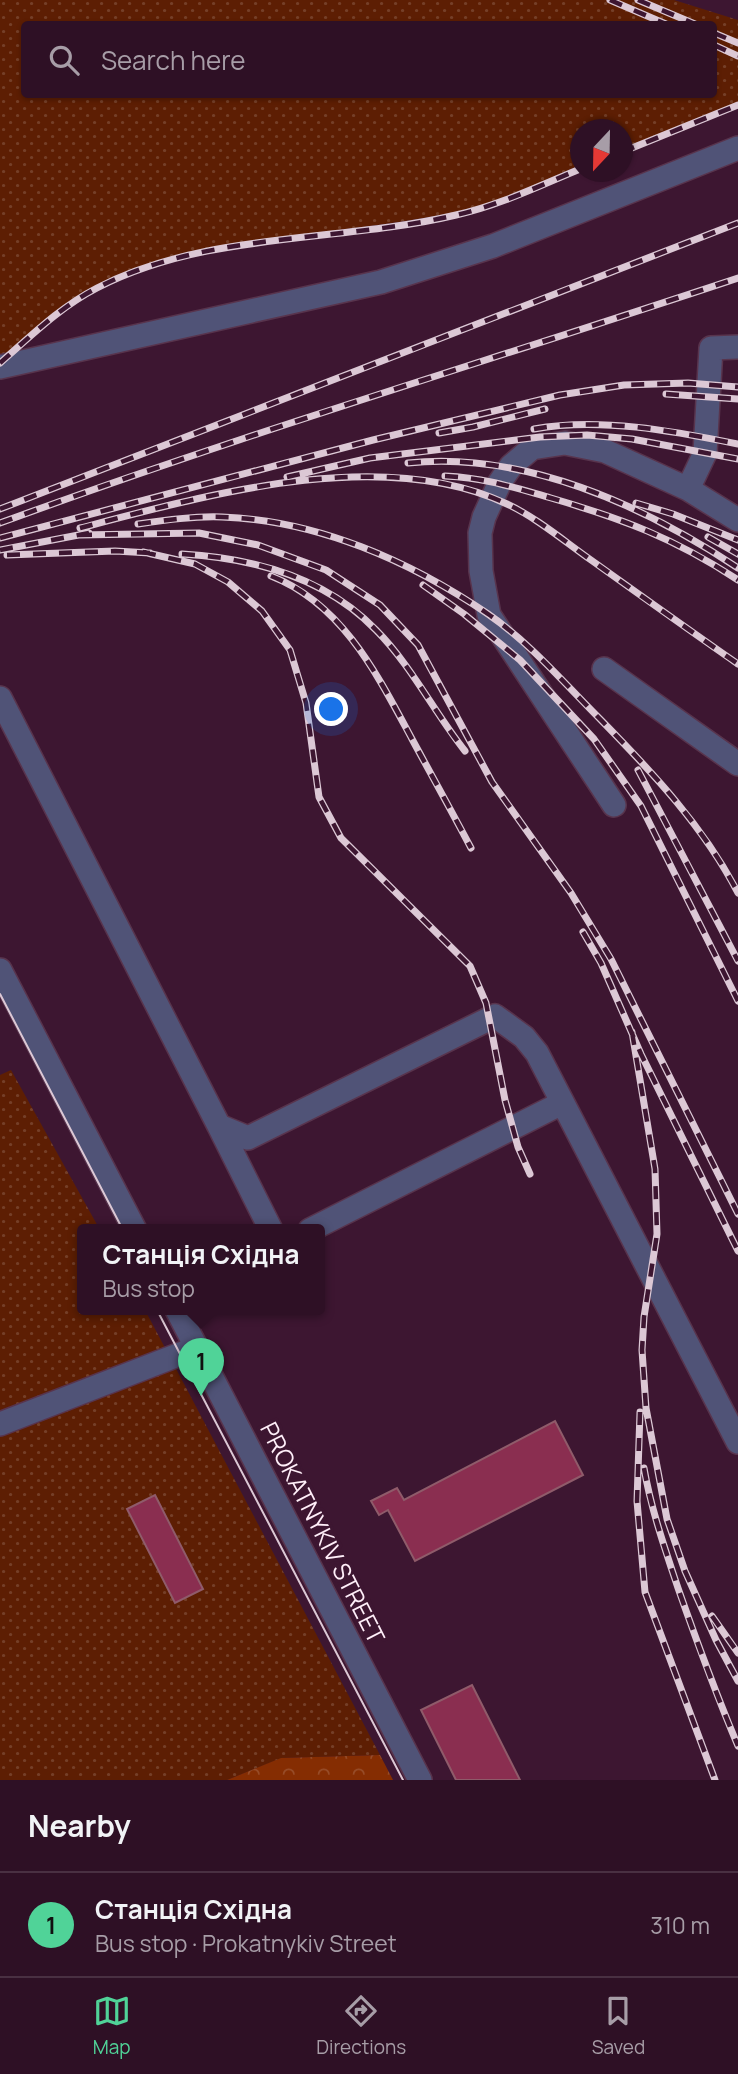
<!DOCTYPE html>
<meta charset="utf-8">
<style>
body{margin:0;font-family:Manrope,sans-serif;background:#36192d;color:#f1f3f6}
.compass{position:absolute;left:570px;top:119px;width:63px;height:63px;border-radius:50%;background:#2e1025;box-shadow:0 2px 5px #0004;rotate:202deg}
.you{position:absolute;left:332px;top:710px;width:24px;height:24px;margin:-18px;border:5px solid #fff;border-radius:50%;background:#1a73e8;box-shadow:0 0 0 10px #1a73e833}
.badge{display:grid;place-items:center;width:46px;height:46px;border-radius:50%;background:#50d398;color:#111;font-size:23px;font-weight:700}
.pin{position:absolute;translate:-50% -58px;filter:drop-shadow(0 2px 4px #0008)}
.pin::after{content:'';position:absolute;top:37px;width:24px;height:21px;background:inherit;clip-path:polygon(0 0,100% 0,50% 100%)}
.popup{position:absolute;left:77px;top:1224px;width:248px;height:91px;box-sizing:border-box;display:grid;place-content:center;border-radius:7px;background:#2e1025;filter:drop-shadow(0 2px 5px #0005);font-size:23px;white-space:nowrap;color:#a79da7}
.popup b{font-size:26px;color:#f1f3f6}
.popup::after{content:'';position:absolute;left:50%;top:100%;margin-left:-14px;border:14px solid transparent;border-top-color:#2e1025}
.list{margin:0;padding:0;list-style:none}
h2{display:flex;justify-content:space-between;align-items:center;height:91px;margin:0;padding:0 28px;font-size:30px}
h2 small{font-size:23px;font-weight:400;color:#a79da7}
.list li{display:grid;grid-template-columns:46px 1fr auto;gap:21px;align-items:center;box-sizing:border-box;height:105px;padding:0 28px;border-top:2px solid #493042}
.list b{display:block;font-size:26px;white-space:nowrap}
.list p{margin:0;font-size:23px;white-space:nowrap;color:#a79da7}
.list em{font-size:23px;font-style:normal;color:#a79da7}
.icon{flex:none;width:38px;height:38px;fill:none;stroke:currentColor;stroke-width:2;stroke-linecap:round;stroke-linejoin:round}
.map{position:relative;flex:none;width:738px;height:1780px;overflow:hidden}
.search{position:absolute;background:#2e1025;box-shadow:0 2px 5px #0004;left:21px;right:21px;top:21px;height:77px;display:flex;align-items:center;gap:18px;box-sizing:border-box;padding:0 24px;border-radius:7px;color:#a79da7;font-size:26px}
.sheet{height:196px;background:#2e1025}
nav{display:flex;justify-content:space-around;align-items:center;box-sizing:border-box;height:98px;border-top:2px solid #493042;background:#2e1025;font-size:19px;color:#a79da7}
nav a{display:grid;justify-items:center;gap:4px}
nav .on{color:#50d398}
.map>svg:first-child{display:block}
</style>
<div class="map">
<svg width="738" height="1780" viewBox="0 0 738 1780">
<defs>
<pattern id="grass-dots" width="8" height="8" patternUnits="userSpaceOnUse" patternTransform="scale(1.75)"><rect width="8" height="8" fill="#5d1e03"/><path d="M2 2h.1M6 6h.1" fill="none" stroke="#753f28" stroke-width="1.8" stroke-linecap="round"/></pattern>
<pattern id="forest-crowns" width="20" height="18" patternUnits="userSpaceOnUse" patternTransform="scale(1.75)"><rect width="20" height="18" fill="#852d02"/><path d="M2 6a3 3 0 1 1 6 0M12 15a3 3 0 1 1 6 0" fill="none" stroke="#974c28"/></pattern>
</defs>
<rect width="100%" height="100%" fill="#3d1631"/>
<!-- grass -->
<path fill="url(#grass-dots)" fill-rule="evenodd" d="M0,0H674L738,20V103L623,148L622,130H580V165C539,183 496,204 451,213C333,237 208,233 98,286C61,304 31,332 0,359ZM24,24H714V94H24Z
M11,1070L100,1230H82V1310H145L380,1755L282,1758L227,1780H0V1075Z"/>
<!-- forest -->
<path fill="url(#forest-crowns)" d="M380,1755L393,1780H227L281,1758Z"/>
<!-- building -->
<path fill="#8a2e50" stroke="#8f5b6a" stroke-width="2" d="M555,1421L583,1475L415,1561L388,1510L379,1515L371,1501L397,1488L404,1500Z
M155,1495L203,1589L175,1603L127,1509Z
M472,1685L520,1780H456L421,1710Z"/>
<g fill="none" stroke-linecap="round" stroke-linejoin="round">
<defs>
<path id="minor" d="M738,347L711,348L705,453L688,489L738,520
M0,367L381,282L493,246L738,148
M604,669L738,764
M0,698L219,1126L248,1138L495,1016L524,1037L537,1053L738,1442
M614,805L489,615L481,571L480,533L484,517L500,482L511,466L532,448L565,443L605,451L688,489
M0,970L135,1230
M219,1126L271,1230
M310,1230L562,1103
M177,1310L420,1780
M0,1424L196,1348"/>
</defs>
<!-- minor casing -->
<use href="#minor" stroke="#58344d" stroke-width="26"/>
<!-- minor -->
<use href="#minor" stroke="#505377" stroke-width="23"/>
<!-- tram -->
<path stroke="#dcc8d5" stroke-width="2" d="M0,994L123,1230
M157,1310L403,1780"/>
<defs>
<path id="rail" d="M610,0L666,24
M638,0L695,24
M714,33L738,43
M714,45L738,56
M622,152L738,105
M0,363C31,336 60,307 97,288C207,231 338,243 456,215C500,205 539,186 580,169
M666,394L738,399
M534,429C599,417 673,431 738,444
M439,433L473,427L545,409
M408,463C524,451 643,505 738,568
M445,476C486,478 512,487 551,498C623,519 674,538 738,580
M287,477L370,458L540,437L587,435L632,439L738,459
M636,503L673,514L738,540
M0,509L738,223
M0,523C243,434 492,360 738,278
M138,524C166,520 194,516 222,517C317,520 410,561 488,614C530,643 564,683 600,719C652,772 704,827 738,893
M80,528C207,495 382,445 507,504C537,518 564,541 591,560C640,595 689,630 738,664
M79,535L199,533L258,545L326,570L380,605L418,645L492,782L571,893L611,959L738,1214
M708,537L738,554
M0,538L373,440L560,395L624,385L688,383L738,387
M0,550L89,533
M143,552L195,564L228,582L262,611L290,650L306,703L319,797L341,838L470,966L486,1003L505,1100L518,1147L530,1174
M182,554C253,558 325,577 376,630C411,665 434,712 465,751
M7,555L115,551L150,553
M271,576C343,604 378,676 412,739C432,776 452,812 471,848
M423,585L464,614L520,660L594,739L641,806L738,1001
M638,770L738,961
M583,932L601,963L641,1054L738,1251
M632,1032L655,1169L657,1234L644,1317L642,1350L646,1408L667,1519L685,1571L716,1640L738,1681
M640,1412L637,1501L645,1592L715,1780
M644,1468C651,1509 665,1549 678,1588C697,1642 716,1694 738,1746
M712,1616L738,1653"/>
</defs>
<!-- rail casing -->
<use href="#rail" stroke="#dcc8d5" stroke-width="7"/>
<!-- rail -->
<use href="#rail" stroke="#3d1631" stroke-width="4.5" stroke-dasharray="13" stroke-linecap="butt"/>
</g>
<g text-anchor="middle" stroke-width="7" stroke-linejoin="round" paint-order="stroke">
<!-- street labels -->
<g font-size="24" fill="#ffeff9" stroke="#3d1631">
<text transform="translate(322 1533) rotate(63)" y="8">PROKATNYKIV STREET</text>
</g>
</g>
</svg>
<svg class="compass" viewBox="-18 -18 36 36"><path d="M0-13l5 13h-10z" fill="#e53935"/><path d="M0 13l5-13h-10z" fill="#a79da7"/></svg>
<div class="you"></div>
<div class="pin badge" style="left:201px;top:1396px">1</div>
<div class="popup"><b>Станція Східна</b>Bus stop</div>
<div class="search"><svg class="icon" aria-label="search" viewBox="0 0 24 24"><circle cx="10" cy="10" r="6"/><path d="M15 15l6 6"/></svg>Search here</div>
</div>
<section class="sheet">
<h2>Nearby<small></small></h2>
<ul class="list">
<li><span class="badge">1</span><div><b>Станція Східна</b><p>Bus stop · Prokatnykiv Street</p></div><em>310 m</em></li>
</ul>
</section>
<nav>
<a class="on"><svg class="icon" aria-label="map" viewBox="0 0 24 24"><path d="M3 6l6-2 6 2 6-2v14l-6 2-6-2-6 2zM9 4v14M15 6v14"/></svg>Map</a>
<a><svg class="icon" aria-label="directions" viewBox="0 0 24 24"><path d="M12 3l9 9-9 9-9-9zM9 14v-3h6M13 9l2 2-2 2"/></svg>Directions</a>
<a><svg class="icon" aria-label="saved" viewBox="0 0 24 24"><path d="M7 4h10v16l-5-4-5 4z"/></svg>Saved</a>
</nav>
